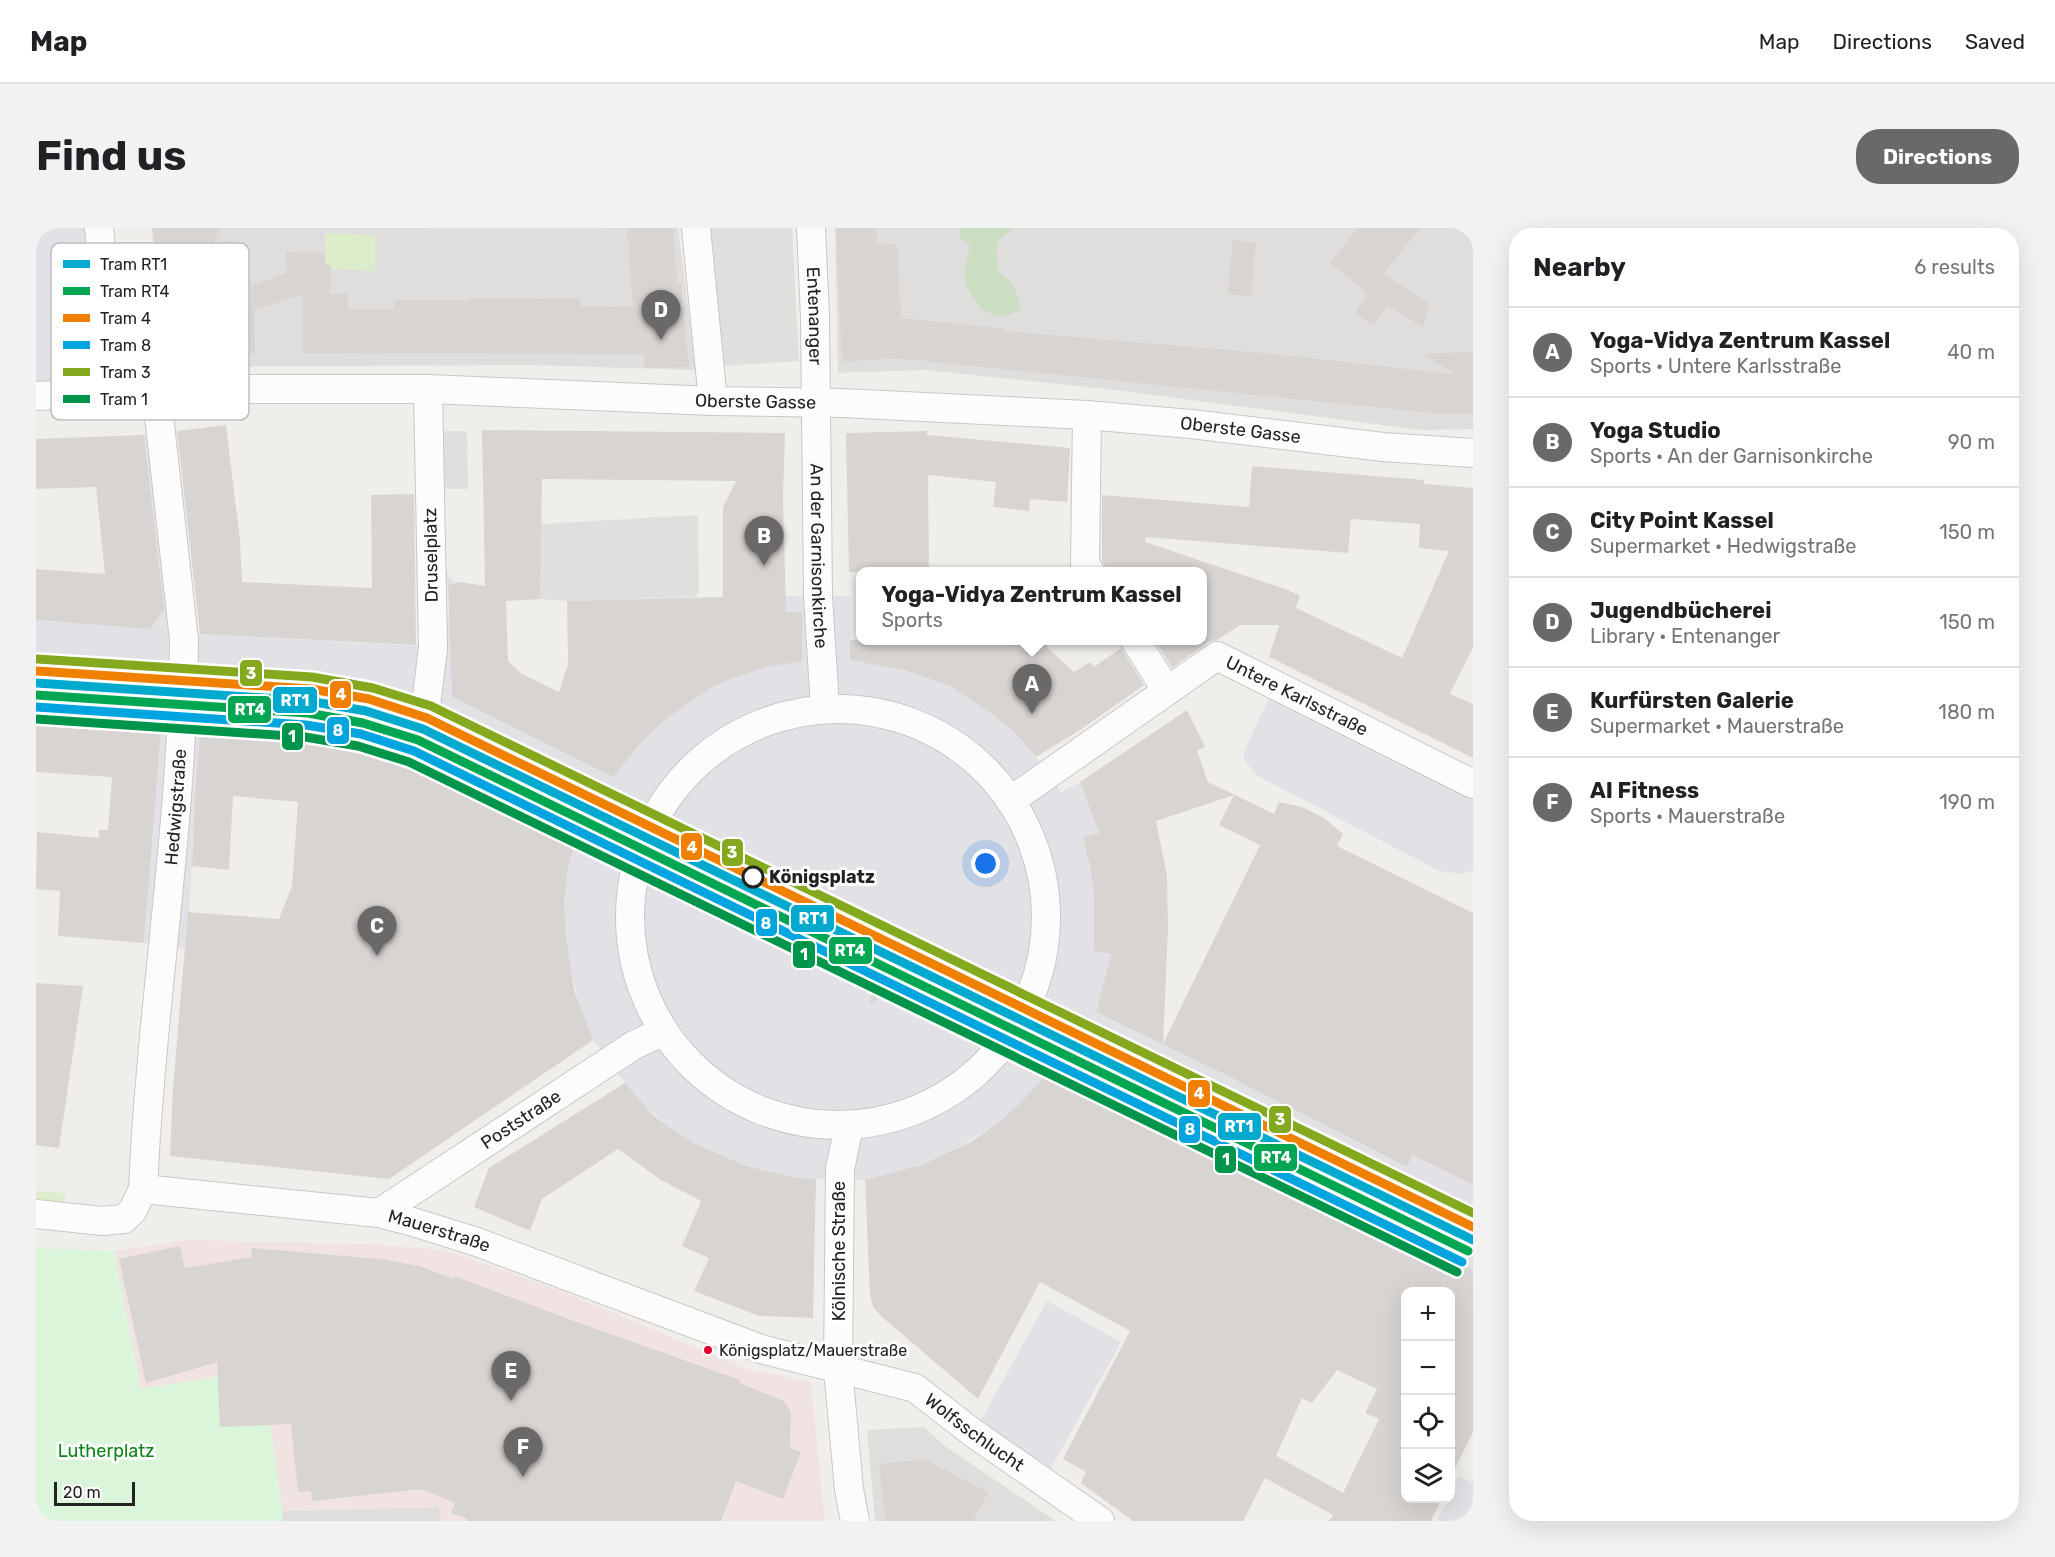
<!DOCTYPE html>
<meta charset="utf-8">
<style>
body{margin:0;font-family:Rubik,sans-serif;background:#f2f2f2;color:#202124}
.controls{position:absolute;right:18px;bottom:18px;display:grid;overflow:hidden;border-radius:12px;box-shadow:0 6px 24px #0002}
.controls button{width:54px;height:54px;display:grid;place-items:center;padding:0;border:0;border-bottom:2px solid #e0e0e0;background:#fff;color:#202124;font:30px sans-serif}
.scale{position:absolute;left:18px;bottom:15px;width:81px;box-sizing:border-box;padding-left:6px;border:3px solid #222;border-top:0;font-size:16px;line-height:21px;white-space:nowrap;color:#222;-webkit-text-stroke:4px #fff;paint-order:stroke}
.you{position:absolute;left:950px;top:636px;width:21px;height:21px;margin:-15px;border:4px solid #fff;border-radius:50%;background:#1a73e8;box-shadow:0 0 0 9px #1a73e833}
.badge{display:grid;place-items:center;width:39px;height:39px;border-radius:50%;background:#6a6968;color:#fff;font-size:20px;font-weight:700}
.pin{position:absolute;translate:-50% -50px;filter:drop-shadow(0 2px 3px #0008)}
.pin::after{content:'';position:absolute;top:32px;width:21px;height:18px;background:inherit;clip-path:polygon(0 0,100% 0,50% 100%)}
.popup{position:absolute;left:820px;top:339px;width:351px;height:78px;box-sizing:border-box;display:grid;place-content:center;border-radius:12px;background:#fff;filter:drop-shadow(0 2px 4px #0005);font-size:20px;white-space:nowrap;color:#757577}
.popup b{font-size:22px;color:#202124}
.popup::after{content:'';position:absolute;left:50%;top:100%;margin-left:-12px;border:12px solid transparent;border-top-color:#fff}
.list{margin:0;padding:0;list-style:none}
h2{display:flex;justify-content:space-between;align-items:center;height:78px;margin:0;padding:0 24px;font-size:26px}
h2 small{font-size:20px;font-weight:400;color:#757577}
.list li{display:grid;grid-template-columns:39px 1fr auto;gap:18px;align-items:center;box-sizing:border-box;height:90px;padding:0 24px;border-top:2px solid #e0e0e0}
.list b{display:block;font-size:22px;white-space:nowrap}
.list p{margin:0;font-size:20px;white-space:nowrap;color:#757577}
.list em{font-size:20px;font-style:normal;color:#757577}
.icon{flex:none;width:33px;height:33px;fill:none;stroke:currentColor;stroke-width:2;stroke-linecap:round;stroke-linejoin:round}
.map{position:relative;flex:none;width:1437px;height:1293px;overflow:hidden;border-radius:24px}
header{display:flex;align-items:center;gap:36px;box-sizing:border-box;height:84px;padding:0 30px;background:#fff;border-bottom:2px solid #e0e0e0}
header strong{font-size:28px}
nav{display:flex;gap:33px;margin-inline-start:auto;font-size:21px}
.intro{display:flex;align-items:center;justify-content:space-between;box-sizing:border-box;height:144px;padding:0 36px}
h1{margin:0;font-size:42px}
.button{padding:15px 27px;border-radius:24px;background:#6a6968;color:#fff;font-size:21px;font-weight:700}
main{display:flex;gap:36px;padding:0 36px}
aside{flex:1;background:#fff;border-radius:24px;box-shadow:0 6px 24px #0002}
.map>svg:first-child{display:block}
</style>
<header>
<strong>Map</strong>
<nav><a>Map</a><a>Directions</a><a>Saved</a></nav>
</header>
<div class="intro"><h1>Find us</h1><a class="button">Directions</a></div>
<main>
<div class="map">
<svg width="1437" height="1293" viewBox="0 0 1437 1293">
<rect width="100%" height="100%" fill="#f0eeeb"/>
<!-- residential -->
<path fill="#dfdedc" d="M116,0H642L660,142L493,137L125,139Z
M799,0H1437V201L1385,202L1079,162L889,142L802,145Z
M888,1199L910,1219L1020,1293H839L831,1202Z
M403,1279L405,1293H247L246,1283Z"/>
<!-- commercial -->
<path fill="#f1e3e1" d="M151,1012L332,1016L408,1022L523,1062L711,1141L775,1154L789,1293H405L403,1279L246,1283L227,1141L105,1161L78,1023Z"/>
<!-- grass -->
<path fill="#ddeccb" d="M289,5L339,7V43L295,41V37H289Z
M0,963L29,965L28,974L0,971Z"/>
<!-- forest -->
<path fill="#cbdec1" d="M924,0H978C955,16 961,17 961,42C977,55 982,61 984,81C964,97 944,84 934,64C932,60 929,56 929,51C928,40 932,28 934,18L924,9Z"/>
<!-- park -->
<path fill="#daf5da" d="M0,1020L78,1023L105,1161L227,1141L247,1293H0Z"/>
<!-- parking -->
<path fill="#e0dfde" d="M392,0H568L570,44L393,46Z
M671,0H756L763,133L686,138Z
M401,203H431L432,261H401Z
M662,287L663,364L660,369L531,373L504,371L505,296Z"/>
<!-- plaza -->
<path fill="#e2e1e5" d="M0,0H63L80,163L0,168Z
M140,203L162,406L386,418L403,331L418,355L409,361V383L415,390L416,469L577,548L609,510L629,492L673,461L694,451L730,439L766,432V384H750L749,368H814V431L868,442L914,458L952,483L978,504L1014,546L1025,565L1044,554L1063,605L1047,610L1054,638L1058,667V723L1075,726L1060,784L1190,847L1371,939L1376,927L1437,957V1042L1192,916L1019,833L1001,857L980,879L958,898L910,927L857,946L829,952L804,953L757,949L710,938L660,916L634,900L602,872L557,812L546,787L533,736L530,709L528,675L532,640L540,607L472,566L361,526L268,514L164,506L159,564L155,658L150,721L108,715L125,503L0,495V392L114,401L121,392L102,207Z
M1239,457L1437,556V642L1426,646L1403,643L1220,547L1207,530L1210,519Z
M1011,1073L1085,1114L1008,1253L938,1205Z
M1423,1248L1437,1255V1293H1401L1412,1271L1414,1270L1415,1266Z"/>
<!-- building -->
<path fill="#d7d4d2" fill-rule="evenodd" d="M116,0H184L177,15L193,13L196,38L201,37L204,62L251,45L250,24L289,25V37H295L294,66H312V81H358L359,72H432V70L544,71V78L597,79L591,0H637L641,56H645L653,139L608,140V126L267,125V66L218,82L219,125L192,126L134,132Z
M800,0H840L841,17L861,16L865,90L969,101V103L1258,128L1421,147L1386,126L1437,124V185L1407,186L888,133L889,132L845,130V132L806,133Z
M1322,0H1384L1347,46L1393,76L1387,99L1351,77L1338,97L1319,85L1332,65L1294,35Z
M1197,12L1220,15L1215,68L1192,66Z
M190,197L204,313L206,354L336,360L335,267L378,266L380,417L164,406L141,203Z
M446,202L749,205L747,267L750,384H766V433L730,439L694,451L673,461L629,492L609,510L577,549L416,469L412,357L424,354L449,358ZM506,251L700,253L687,279V369L531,373L532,436L523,464L486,446L472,433L470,373L504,371Z
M891,203V207L1034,220L1031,274L994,271L993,283L957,279L960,254L892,247L893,344H813L810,205Z
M108,207L128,382L114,401L0,392V341L69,346L60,259L0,261V211Z
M1216,238L1388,252V256L1437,260V419L1414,466L1437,476V530L1233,429L1243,397H1204L1181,412L1172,414L1136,440L1119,412H1167V344H1070L1066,331V267L1213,279ZM1315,291L1384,296L1383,320L1413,323L1366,430L1260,380L1264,368L1252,362L1109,314L1110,309L1312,325Z
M814,412H1012L1011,419L1038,444L1054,434L1058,439L1085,420L1108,457L1044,502L1000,529L978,504L952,483L914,458L868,442L814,432Z
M1151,482L1169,519L1161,523L1172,554L1238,586L1243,574L1266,579L1288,590L1307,606L1301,618L1437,685V957L1376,927L1371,939L1190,847L1060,784L1075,726L1058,723V667L1054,638L1047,609L1063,605L1044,554ZM1198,567L1183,597L1224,617L1127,816L1132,700L1131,648L1120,593Z
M0,495L125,503L108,715L22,708L24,663L0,661L1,604L63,610V602H72L76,549L0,544Z
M164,506L268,514L361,526L472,566L540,607L532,640L528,675L530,709L538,762L557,812L353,951L134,928L137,860L152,684L243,691L256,658L262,574L197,568L193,642L156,638L159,564Z
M838,733L876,748L834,776Z
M0,755L47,758L23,920L0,917Z
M1019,833L1192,916L1437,1042V1204L1414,1251V1064H1370V1270H1406L1395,1293H1293L1297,1287L1229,1250L1207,1293H1097L1045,1255L1050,1244L1027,1231L1094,1103L1004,1054L942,1171L845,1088L837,1079L834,1067L829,952L885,937L933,915L958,898L980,879L1001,857ZM1301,1142L1341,1161L1329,1185L1343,1191L1307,1265L1240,1228L1266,1170L1276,1175Z
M589,855L617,887L634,900L660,916L710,938L757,949L780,951L777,1090L723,1088L658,1063L673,1030L646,1018L665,973L625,952L582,921L506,971L494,1003L438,979L453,940Z
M144,1018L149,1040L216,1029L215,1020L344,1031L383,1038L418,1051V1048L535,1092L704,1152L703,1155L748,1173L755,1184L754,1220L765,1224L747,1271L700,1253L685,1293H431L430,1290L415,1285L419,1275L385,1261L276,1273L275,1263L262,1264L255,1196L184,1199L181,1134L110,1155L83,1031Z
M890,1232L952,1264L937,1293H849L843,1236Z"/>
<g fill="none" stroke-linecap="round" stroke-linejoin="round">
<defs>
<g id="street">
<path d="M63,0L80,163"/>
<path d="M660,0L677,173"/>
<path id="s1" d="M775,0L779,89L782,368L789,480"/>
<path id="s2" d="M0,168L120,161H392L677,173L806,175L1051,187L1155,196L1347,219L1437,225"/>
<path d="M1051,187L1049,336L1054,344"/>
<path d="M1099,412L1131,463"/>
<path d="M0,448L247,462L315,470L339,476L388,493L483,538L1437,1004"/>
<circle cx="802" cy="689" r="208"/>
<path d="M388,493L397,420L392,161"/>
<path id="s3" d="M974,573L1181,428L1437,556"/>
<path d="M813,898L804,941L802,1141L813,1261L819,1293"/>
<path id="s4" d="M107,961L343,985L377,994L441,1014L725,1121L879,1160L937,1205L1064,1293"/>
<path id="s5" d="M343,985L598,817L628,803"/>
<path id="s6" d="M0,986L66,993L88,991L97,982L107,961C115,778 147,596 148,412L120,161"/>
</g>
</defs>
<!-- street casing -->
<use href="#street" stroke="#c9c8c7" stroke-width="30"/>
<!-- street -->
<use href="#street" stroke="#fdfcfc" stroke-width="28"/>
<!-- tram -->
<path stroke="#ccc" stroke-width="1.5" d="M0,438L10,439"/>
<defs>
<path id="tram-1" d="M0,455L273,473L330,483L387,501L1437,1012"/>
<path id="tram-2" d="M0,467L272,485L327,495L382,512L1432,1023"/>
<path id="tram-3" d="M1,443L275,461L333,471L391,490L1437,999"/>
<path id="tram-4" d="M0,479L270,497L325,506L378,523L1426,1034"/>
<path id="tram-5" d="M1,431L276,449L337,460L395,478L1437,985"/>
<path id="tram-6" d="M0,491L269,509L322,518L373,534L1421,1044"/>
</defs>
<!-- tram-1 casing -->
<use href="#tram-1" stroke="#fff" stroke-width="14"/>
<!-- tram-2 casing -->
<use href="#tram-2" stroke="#fff" stroke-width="14"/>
<!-- tram-3 casing -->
<use href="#tram-3" stroke="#fff" stroke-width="14"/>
<!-- tram-4 casing -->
<use href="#tram-4" stroke="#fff" stroke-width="14"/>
<!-- tram-5 casing -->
<use href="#tram-5" stroke="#fff" stroke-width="14"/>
<!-- tram-6 casing -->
<use href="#tram-6" stroke="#fff" stroke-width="14"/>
<!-- tram-1 -->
<use href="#tram-1" stroke="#00a9ce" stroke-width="9"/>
<!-- tram-2 -->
<use href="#tram-2" stroke="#00a651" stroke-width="9"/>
<!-- tram-3 -->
<use href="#tram-3" stroke="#f08100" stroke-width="9"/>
<!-- tram-4 -->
<use href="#tram-4" stroke="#00a5df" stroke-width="9"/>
<!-- tram-5 -->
<use href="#tram-5" stroke="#84a91f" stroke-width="9"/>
<!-- tram-6 -->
<use href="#tram-6" stroke="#00954b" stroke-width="9"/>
</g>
<!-- markers -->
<circle fill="#fff" stroke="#222" stroke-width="3" cx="717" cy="649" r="10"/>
<circle fill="#e4002b" stroke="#fff" stroke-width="2" cx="672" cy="1122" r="5"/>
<g text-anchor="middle" stroke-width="6" stroke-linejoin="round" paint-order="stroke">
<!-- bus labels -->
<g font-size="16" fill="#222" stroke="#fff" text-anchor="start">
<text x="683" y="1128">Königsplatz/Mauerstraße</text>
</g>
<!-- street labels -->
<g font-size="18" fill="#222" stroke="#fff">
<text dy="6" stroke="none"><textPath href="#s1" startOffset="88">Entenanger</textPath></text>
<text dy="6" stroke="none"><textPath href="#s2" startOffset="720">Oberste Gasse</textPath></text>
<text dy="6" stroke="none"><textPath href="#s2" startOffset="1206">Oberste Gasse</textPath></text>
<text transform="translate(395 327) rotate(-91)" y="6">Druselplatz</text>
<text dy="6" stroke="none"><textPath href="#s1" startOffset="328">An der Garnisonkirche</textPath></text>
<text dy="6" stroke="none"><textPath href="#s3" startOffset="342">Untere Karlsstraße</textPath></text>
<text dy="6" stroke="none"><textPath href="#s6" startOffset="508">Hedwigstraße</textPath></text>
<text dy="6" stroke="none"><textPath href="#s5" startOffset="170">Poststraße</textPath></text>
<text dy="6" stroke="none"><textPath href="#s4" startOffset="300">Mauerstraße</textPath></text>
<text transform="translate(803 1023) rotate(-90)" y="6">Kölnische Straße</text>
<text dy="6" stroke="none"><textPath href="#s4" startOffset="876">Wolfsschlucht</textPath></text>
</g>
<!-- stop labels -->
<g font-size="18" font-weight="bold" fill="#222" stroke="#fff" text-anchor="start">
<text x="733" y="655">Königsplatz</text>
</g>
<!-- park labels -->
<g font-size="18" fill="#0c8416" stroke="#fff">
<text x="70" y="1229">Lutherplatz</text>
</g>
</g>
<!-- legend -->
<rect x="15" y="15" width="198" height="177" rx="9" fill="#fff" stroke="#bdbdbd" stroke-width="1.5"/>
<rect x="27" y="32" width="27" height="8" fill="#00a9ce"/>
<rect x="27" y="59" width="27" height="8" fill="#00a651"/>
<rect x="27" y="86" width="27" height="8" fill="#f08100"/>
<rect x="27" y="113" width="27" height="8" fill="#00a5df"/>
<rect x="27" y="140" width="27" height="8" fill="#84a91f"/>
<rect x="27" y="167" width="27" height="8" fill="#00954b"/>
<g font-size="16" fill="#222">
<text x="64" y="42">Tram RT1</text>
<text x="64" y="69">Tram RT4</text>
<text x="64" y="96">Tram 4</text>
<text x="64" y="123">Tram 8</text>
<text x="64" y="150">Tram 3</text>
<text x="64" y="177">Tram 1</text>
</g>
<g stroke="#fff" stroke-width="2">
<rect x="203" y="431" width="24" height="28" rx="6" fill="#84a91f"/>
<rect x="293" y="452" width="23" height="29" rx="6" fill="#f08100"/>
<rect x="236" y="458" width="46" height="28" rx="6" fill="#00a9ce"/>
<rect x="191" y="467" width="45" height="29" rx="6" fill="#00a651"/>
<rect x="290" y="488" width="24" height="29" rx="6" fill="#00a5df"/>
<rect x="245" y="494" width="23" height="29" rx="6" fill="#00954b"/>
<rect x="644" y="604" width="23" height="29" rx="6" fill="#f08100"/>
<rect x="685" y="610" width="23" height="29" rx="6" fill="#84a91f"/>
<rect x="754" y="676" width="45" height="29" rx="6" fill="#00a9ce"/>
<rect x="719" y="680" width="23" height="29" rx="6" fill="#00a5df"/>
<rect x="792" y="708" width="45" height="29" rx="6" fill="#00a651"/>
<rect x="756" y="712" width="24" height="29" rx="6" fill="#00954b"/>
<rect x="1151" y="851" width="24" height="29" rx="6" fill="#f08100"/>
<rect x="1232" y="877" width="24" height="29" rx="6" fill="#84a91f"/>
<rect x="1181" y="884" width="45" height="29" rx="6" fill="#00a9ce"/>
<rect x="1142" y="887" width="23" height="29" rx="6" fill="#00a5df"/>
<rect x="1217" y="915" width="45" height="29" rx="6" fill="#00a651"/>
<rect x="1178" y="917" width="23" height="29" rx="6" fill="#00954b"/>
</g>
<g font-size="16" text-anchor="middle" font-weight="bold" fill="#fff">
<text x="215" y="451">3</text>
<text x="305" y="472">4</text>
<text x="259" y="478">RT1</text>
<text x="214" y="487">RT4</text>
<text x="302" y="508">8</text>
<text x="256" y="514">1</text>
<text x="656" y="625">4</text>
<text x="696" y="630">3</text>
<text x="777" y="696">RT1</text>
<text x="730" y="701">8</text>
<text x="814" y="728">RT4</text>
<text x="768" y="732">1</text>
<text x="1163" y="871">4</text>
<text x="1244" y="897">3</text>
<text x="1203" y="904">RT1</text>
<text x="1154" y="907">8</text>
<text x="1240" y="935">RT4</text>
<text x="1190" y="937">1</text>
</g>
</svg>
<div class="controls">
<button>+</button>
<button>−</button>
<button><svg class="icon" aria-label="locate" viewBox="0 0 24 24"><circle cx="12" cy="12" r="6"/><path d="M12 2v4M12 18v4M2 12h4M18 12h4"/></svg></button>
<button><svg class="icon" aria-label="layers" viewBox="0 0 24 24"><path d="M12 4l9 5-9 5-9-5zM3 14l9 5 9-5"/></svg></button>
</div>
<div class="scale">20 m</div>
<div class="you"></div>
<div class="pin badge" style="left:996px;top:486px">A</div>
<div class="popup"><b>Yoga-Vidya Zentrum Kassel</b>Sports</div>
<div class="pin badge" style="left:728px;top:338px">B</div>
<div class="pin badge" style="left:341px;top:728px">C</div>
<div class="pin badge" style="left:625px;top:112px">D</div>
<div class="pin badge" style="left:475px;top:1173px">E</div>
<div class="pin badge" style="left:487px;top:1249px">F</div>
</div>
<aside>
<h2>Nearby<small>6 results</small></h2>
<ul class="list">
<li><span class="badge">A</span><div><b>Yoga-Vidya Zentrum Kassel</b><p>Sports · Untere Karlsstraße</p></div><em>40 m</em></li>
<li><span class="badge">B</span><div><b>Yoga Studio</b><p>Sports · An der Garnisonkirche</p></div><em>90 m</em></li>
<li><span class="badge">C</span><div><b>City Point Kassel</b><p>Supermarket · Hedwigstraße</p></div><em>150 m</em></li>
<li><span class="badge">D</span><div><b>Jugendbücherei</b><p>Library · Entenanger</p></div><em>150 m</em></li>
<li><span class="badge">E</span><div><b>Kurfürsten Galerie</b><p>Supermarket · Mauerstraße</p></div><em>180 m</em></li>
<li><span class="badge">F</span><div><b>AI Fitness</b><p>Sports · Mauerstraße</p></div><em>190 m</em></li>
</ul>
</aside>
</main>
